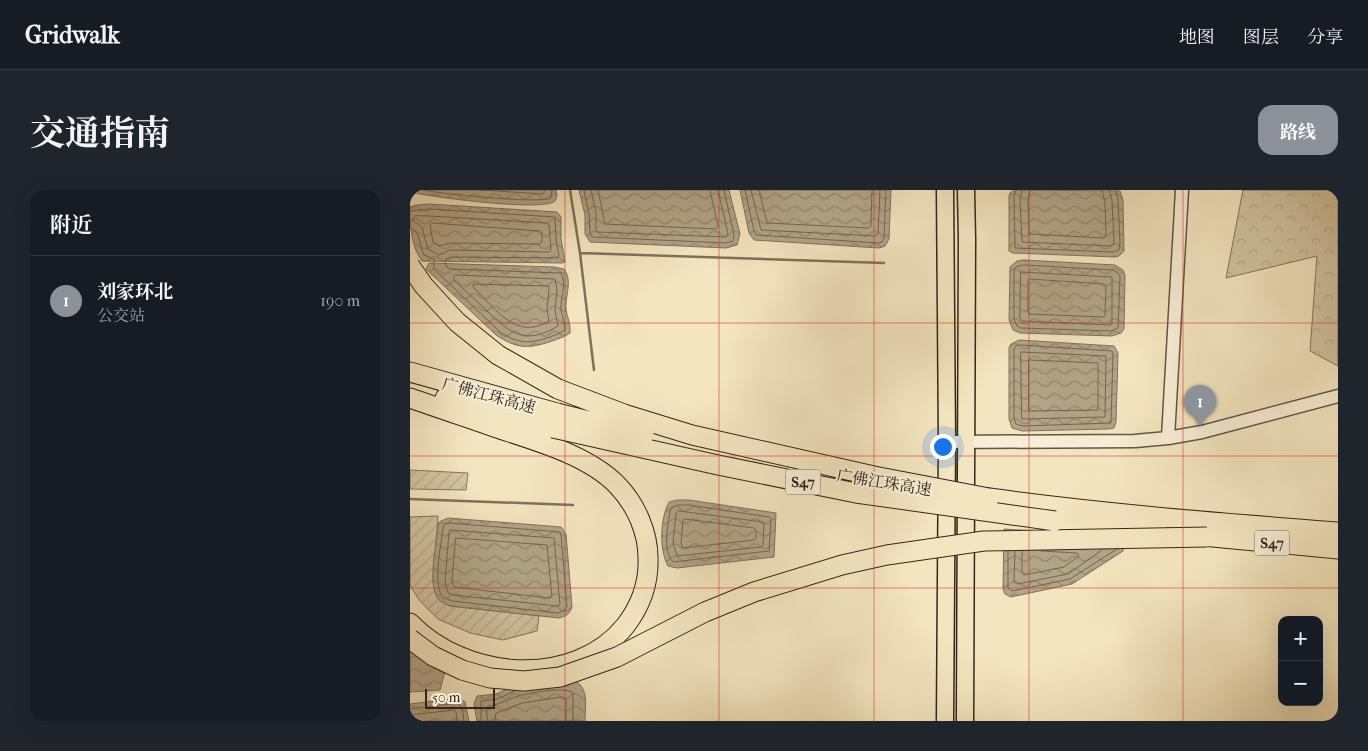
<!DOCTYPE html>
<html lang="zh">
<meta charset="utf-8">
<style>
body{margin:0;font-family:"IM FELL French Canon","Noto Serif SC",serif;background:#20242c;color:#f1f3f6}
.controls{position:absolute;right:15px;bottom:15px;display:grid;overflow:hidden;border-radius:10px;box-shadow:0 5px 20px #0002}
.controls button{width:45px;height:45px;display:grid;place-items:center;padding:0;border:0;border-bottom:1px solid #363941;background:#171b24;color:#f1f3f6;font:25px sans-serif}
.scale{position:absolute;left:15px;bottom:12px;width:70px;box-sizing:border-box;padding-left:5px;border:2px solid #32271a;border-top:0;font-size:14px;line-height:18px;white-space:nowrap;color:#32271a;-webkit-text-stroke:4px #f7eed5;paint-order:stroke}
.you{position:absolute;left:532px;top:256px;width:18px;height:18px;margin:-12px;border:4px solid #fff;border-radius:50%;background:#1a73e8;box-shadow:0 0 0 8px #1a73e833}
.badge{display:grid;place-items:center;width:32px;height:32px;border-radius:50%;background:#8c9099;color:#fff;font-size:16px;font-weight:700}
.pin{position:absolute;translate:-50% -41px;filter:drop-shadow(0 1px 2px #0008)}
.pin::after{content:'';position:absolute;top:26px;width:18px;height:15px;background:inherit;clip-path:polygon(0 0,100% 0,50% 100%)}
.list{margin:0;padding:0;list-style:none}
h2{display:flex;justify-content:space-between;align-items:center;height:65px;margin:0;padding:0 20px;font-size:21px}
h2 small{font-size:16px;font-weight:400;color:#9ea1a6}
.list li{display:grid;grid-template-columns:32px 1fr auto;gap:15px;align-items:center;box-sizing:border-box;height:90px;padding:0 20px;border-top:1px solid #363941}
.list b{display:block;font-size:19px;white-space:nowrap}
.list p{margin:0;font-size:16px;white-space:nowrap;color:#9ea1a6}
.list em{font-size:16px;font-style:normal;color:#9ea1a6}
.map{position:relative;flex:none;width:928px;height:531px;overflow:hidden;border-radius:15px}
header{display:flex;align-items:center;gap:30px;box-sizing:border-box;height:70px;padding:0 25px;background:#171b24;border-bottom:1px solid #363941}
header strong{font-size:24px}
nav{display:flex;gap:28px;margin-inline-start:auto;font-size:18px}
.intro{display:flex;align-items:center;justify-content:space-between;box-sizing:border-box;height:120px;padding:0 30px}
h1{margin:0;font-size:35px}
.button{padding:12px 22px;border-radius:15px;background:#8c9099;color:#fff;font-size:18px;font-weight:700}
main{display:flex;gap:30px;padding:0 30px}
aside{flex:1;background:#171b24;border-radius:15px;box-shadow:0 5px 20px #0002}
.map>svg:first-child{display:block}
</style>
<header>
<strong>Gridwalk</strong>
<nav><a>地图</a><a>图层</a><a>分享</a></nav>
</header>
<div class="intro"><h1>交通指南</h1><a class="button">路线</a></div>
<main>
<aside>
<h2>附近<small></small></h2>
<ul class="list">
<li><span class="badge">1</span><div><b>刘家环北</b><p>公交站</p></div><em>190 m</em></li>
</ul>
</aside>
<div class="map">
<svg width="928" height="531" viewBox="0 0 928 531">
<defs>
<pattern id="forest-crowns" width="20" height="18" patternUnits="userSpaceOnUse" patternTransform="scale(1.25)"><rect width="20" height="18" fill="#d2c5a3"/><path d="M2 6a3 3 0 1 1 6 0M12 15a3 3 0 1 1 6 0" fill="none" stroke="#b5a98c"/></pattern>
<pattern id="garden-furrows" width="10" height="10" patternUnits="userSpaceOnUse" patternTransform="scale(1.25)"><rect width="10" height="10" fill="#d2c5a3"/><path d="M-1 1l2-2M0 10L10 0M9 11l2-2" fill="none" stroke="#b5a98c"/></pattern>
<pattern id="water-waves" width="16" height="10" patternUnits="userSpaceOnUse" patternTransform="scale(1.25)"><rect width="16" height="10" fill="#b1a487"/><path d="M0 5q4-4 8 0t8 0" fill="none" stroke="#91866e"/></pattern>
</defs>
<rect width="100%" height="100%" fill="#f3e5bf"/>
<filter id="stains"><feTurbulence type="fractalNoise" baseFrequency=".004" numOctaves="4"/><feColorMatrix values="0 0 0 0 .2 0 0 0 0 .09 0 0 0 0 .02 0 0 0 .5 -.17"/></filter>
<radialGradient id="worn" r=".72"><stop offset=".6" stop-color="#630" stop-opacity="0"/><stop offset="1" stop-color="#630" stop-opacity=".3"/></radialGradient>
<!-- forest -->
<path fill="url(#forest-crowns)" stroke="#82765e" d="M833,0H928V176L900,161L907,66L816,88Z"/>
<!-- garden -->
<path fill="url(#garden-furrows)" stroke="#82765e" d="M0,280L58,283L56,300L0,299Z
M28,326L23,393L30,411L40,416L129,426L127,441L93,450L60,443L28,429L10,411L0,396V327Z"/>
<!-- water -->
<path fill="url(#water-waves)" stroke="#7e725b" d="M0,0H146L147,6L145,11C132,22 21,7 0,2Z
M169,0H319L330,44L327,55L316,58L180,52L175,44V25Z
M330,0H481L479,49L475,56L469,58L344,50L339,43Z
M604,0L710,1L713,10L714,61L709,66L705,67L603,63L599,61V6L600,3Z
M19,14L147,22L151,27V48L155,72L152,73L12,71C1,57 0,34 0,17L6,15Z
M614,70L705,75L713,80L715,85L714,139L711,143L702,146L610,143L603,140L599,130L600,77L607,71Z
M19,73L144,77L154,79C163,91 155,106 156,119C157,127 161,134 160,143C154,147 148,149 142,151C119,159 107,159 86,145L16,79Z
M609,150L704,156L708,163L706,232L704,238L699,239L612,241L602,238L599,229V158L601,154Z
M267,310H279L366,323L364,367L267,378L258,376C249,359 250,329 259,312Z
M38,328L151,337L156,344L162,417C159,425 156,426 149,428L40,416C36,414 32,413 29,410C17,397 26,355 28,338L29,332Z
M594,339L714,347L713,361L662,394L601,407L595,404L593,399Z
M0,440L38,470L30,500L0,502Z
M161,489C180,496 175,514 175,531H67L64,514L67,506L86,504L107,495Z
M48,508L55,512L59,531H0V514Z"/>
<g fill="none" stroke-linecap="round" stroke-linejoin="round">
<!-- shore -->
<path stroke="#726650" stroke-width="1" d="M14,0C31,4 130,14 141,8L142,0
M71,0L133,4L135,0
M174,0L179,24L180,43L182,47L316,53L323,51L324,45L314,0
M181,0L186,23V40L188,42L316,47L318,44L308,0
M188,0L195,34L306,39L308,36L300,0
M335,0L344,41L346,45L468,53L472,52L474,48L476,0
M341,0L351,40L465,46L468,44L470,0
M349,0L357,33L458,38L461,36L462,0
M606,0L604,7L605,58L704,62L709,60L710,54L708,10L706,0
M612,0L610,9L612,52L702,56L704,53L702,11L699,0
M620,0L618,11L619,44L694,48L696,46L695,12L692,0
M0,21L19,19L145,27L146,49L149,66L147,68L41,67L36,69L35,74L37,77L40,79L151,83C157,95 150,108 151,120C152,127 155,133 155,140C150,143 145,145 140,147C119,154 109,154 90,142L24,79V69L14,65C9,56 11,40 0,38
M19,26L137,33L139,35L141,60L139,62L40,60L29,65L18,59L12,37L2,30L5,26Z
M22,33L130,41L132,43V52L130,54L40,53L29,56L23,52L20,36Z
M614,75L703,80L708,83L710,86L708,138L701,141L611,138L607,136L604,129V81L606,77Z
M611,82L702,87V134L700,135L612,131L610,128Z
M46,85L145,89L147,100L145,120L148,136C115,156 100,143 76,120C65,110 55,100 44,90V87Z
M620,89L694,94L696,96L695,126L693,127L619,124L618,122V92Z
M65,94L138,96L139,99L137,119L139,131C106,151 86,119 64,98L63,95Z
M610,155L702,161L703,164L701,233L613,236L606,234L604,228V159L606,156Z
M611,162L696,166L695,227L612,229Z
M619,170L688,173V220L619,221Z
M268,315H279L359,327L361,329L359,361L263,372C252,359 258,337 260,321L263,317Z
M269,321L353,332L354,334L353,355L351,357L267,366L263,353L266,323Z
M275,329L344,338L346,340V348L344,350L273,358L271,353L273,330Z
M39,333L150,342L151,345L157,416L155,420L148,423L42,411C37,409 32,407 30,402C24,386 31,356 33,339L34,335Z
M40,340L144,348L150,415L147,416L43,405L38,403L35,392L39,342Z
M46,348L137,355L142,407L139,408L44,397L42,391Z
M598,361V398L602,401L660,389L707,359
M605,361L604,392L607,394L658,384L692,360
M612,361V382L614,385L654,377L669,366L667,363L631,361
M0,519L48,513L52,518L54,531
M0,525L44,520L46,522L47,531
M71,531V511L87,509L105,501
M78,531L76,518L78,516C89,515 97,510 108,506C119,503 155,496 163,503V531
M85,531L86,523L112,513L151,507L156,509V531"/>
<!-- stream -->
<path stroke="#7e725b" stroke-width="2.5" d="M160,0L170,63L184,180
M170,63L474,73
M0,309L163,315"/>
<defs>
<path id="minor" d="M758,248L772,0
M537,252L725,251L758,248L792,242L928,206"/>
<path id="major" d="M535,0L537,252L535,531
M555,531L557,49L556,0"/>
<path id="highway" d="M0,182L147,223
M0,208C31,219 62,229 93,240C130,252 181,267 208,296C226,315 238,342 238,368C239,392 231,415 216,435C164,500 55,490 0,433
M35,208L143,238
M579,308C695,324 811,333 928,342
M645,331L748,342
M782,345L928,359"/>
</defs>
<!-- minor casing -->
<use href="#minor" stroke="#625643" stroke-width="15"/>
<!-- major casing -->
<use href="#major" stroke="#32271a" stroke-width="19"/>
<!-- highway casing -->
<use href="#highway" stroke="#32271a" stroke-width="21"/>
<!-- minor -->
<use href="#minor" stroke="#f7eed5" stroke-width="12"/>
<!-- major -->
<use href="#major" stroke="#f3e5bf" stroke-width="16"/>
<!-- highway -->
<use href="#highway" stroke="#f3e5bf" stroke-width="19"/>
<defs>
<path id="highway-bridge" d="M0,76L14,96L47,132L88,165L148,199L214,224L282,245L464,286L579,308
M147,223L234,245
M143,238L308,275L446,303L645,331
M0,449L23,466L52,480L80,488L114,491L150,487L207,467L295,422L344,402L432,375L477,365L574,351L797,347"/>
</defs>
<!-- highway-bridge casing -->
<use href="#highway-bridge" stroke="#32271a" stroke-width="21" stroke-linecap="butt"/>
<!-- highway-bridge -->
<use href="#highway-bridge" stroke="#f3e5bf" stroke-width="19"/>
</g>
<!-- grid -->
<path fill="none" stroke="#d62828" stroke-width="1" stroke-opacity="0.55" d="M155,0V531M309,0V531M464,0V531M619,0V531M773,0V531M0,133H928M0,266H928M0,398H928"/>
<g text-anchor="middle" stroke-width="4.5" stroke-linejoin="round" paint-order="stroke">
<!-- shield labels -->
<g fill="#f7eed5" stroke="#6d6352" stroke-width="1">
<rect x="375.5" y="279.5" width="35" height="25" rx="4"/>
<rect x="844.5" y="340.5" width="35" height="25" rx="4"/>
</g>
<g font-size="15" font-weight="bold" fill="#32271a">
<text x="393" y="297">S47</text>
<text x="862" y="358">S47</text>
</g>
<!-- street labels -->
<g font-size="16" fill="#32271a" stroke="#f7eed5">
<text transform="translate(79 205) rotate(15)" y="6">广佛江珠高速</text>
<text transform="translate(474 292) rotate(9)" y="6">广佛江珠高速</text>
</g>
</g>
<rect width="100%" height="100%" filter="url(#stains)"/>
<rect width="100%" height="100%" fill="url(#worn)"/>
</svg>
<div class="controls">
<button>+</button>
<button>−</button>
</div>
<div class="scale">50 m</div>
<div class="you"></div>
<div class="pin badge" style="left:790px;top:236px">1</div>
</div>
</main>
